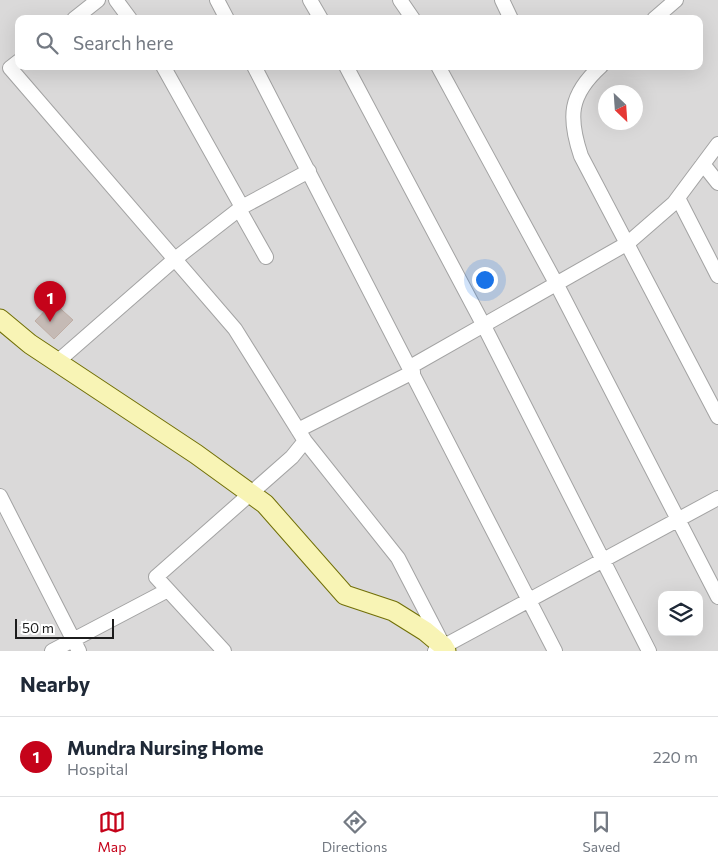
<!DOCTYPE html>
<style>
body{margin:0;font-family:Commissioner,sans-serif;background:#f6f6f7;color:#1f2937}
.controls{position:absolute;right:15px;bottom:15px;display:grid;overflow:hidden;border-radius:10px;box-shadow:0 5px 20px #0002}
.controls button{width:45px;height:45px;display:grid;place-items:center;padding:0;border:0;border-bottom:1px solid #e0e1e3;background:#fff;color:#1f2937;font:25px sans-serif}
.compass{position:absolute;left:598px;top:85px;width:45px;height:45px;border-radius:50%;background:#fff;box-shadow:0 5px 20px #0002;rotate:155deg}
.scale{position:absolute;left:15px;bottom:12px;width:99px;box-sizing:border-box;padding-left:5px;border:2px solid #1c1c1c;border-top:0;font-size:14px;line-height:18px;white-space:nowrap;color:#1c1c1c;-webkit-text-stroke:4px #fff;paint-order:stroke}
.you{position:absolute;left:484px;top:279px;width:18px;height:18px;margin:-12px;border:4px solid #fff;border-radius:50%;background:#1a73e8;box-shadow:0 0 0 8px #1a73e833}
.badge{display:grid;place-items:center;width:32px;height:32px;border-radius:50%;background:#c5031a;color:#fff;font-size:16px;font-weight:700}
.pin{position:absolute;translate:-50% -41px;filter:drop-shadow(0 1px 2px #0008)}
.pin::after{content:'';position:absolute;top:26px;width:18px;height:15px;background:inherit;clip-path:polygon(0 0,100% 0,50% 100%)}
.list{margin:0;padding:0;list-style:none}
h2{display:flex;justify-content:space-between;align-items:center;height:65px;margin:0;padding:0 20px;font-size:21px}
h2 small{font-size:16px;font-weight:400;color:#747a83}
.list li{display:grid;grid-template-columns:32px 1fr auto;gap:15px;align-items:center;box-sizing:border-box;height:80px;padding:0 20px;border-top:1px solid #e0e1e3}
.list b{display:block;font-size:19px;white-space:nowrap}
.list p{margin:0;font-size:16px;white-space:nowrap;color:#747a83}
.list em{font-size:16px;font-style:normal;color:#747a83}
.icon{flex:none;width:28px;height:28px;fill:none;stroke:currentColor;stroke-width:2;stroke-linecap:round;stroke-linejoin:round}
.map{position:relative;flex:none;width:718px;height:651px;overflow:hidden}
.search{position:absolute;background:#fff;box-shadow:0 5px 20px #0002;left:15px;right:15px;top:15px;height:55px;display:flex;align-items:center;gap:12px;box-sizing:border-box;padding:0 18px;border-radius:10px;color:#747a83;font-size:19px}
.sheet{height:145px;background:#fff}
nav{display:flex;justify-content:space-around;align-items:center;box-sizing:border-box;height:70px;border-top:1px solid #e0e1e3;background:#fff;font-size:14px;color:#747a83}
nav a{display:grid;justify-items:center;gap:2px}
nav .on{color:#c5031a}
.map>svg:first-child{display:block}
</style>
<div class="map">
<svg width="718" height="651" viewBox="0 0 718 651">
<rect width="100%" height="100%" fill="#ede8e2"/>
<!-- residential -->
<path fill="#dad9d9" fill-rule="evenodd" d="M0,0H718V651H0ZM19,19H699V66H19ZM606,92H636V122H606ZM662,595H699V632H662Z"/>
<!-- building -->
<path fill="#c5bab5" stroke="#bfada4" d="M53,302L73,320L54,339L35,321Z"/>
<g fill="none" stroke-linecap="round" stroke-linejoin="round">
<defs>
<path id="minor" d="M116,0L130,19
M217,0L227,19
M310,0L321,19
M400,0L413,19
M502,0L511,19
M74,19L98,0
M654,19L676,0
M19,61L10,68L235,329L305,441L398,558L441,641
M163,66L242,207
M254,66L555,651
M346,66L484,326L649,651
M438,66L557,285L718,597
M601,66C569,95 568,117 581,156L718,417
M703,164L718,183
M678,198L718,276
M239,209L266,257
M57,362L175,259L242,207L309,171
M410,367L628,243L674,203L718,144
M298,430L413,372
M0,496L79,651
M52,651L168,590
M224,651L156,577L292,457L305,441
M435,651L718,498"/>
<path id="secondary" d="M0,319L30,344L196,454L265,504L345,595L393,611L425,631L443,646L446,651"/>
</defs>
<!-- minor casing -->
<use href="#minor" stroke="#a3a3a3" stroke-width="16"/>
<!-- secondary casing -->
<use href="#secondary" stroke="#706f06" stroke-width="21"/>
<!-- minor -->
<use href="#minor" stroke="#fff" stroke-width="14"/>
<!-- secondary -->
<use href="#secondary" stroke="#f8f4b5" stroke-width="19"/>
</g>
</svg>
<div class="controls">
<button><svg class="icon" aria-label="layers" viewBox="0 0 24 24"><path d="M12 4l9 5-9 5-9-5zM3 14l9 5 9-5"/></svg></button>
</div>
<svg class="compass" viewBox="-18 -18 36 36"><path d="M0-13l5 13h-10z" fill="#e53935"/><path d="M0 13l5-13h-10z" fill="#747a83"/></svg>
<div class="scale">50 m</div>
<div class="you"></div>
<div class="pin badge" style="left:50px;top:322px">1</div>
<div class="search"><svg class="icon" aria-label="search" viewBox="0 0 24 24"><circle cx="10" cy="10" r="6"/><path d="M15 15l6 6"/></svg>Search here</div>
</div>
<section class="sheet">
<h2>Nearby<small></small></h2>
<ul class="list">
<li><span class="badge">1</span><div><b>Mundra Nursing Home</b><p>Hospital</p></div><em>220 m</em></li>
</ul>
</section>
<nav>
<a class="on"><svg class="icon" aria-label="map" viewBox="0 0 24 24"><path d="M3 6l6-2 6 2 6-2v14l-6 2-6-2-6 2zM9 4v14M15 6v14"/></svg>Map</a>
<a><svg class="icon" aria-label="directions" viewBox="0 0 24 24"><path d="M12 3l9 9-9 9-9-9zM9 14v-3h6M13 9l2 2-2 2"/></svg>Directions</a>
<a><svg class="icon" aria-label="saved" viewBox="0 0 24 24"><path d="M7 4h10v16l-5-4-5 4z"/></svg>Saved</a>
</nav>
